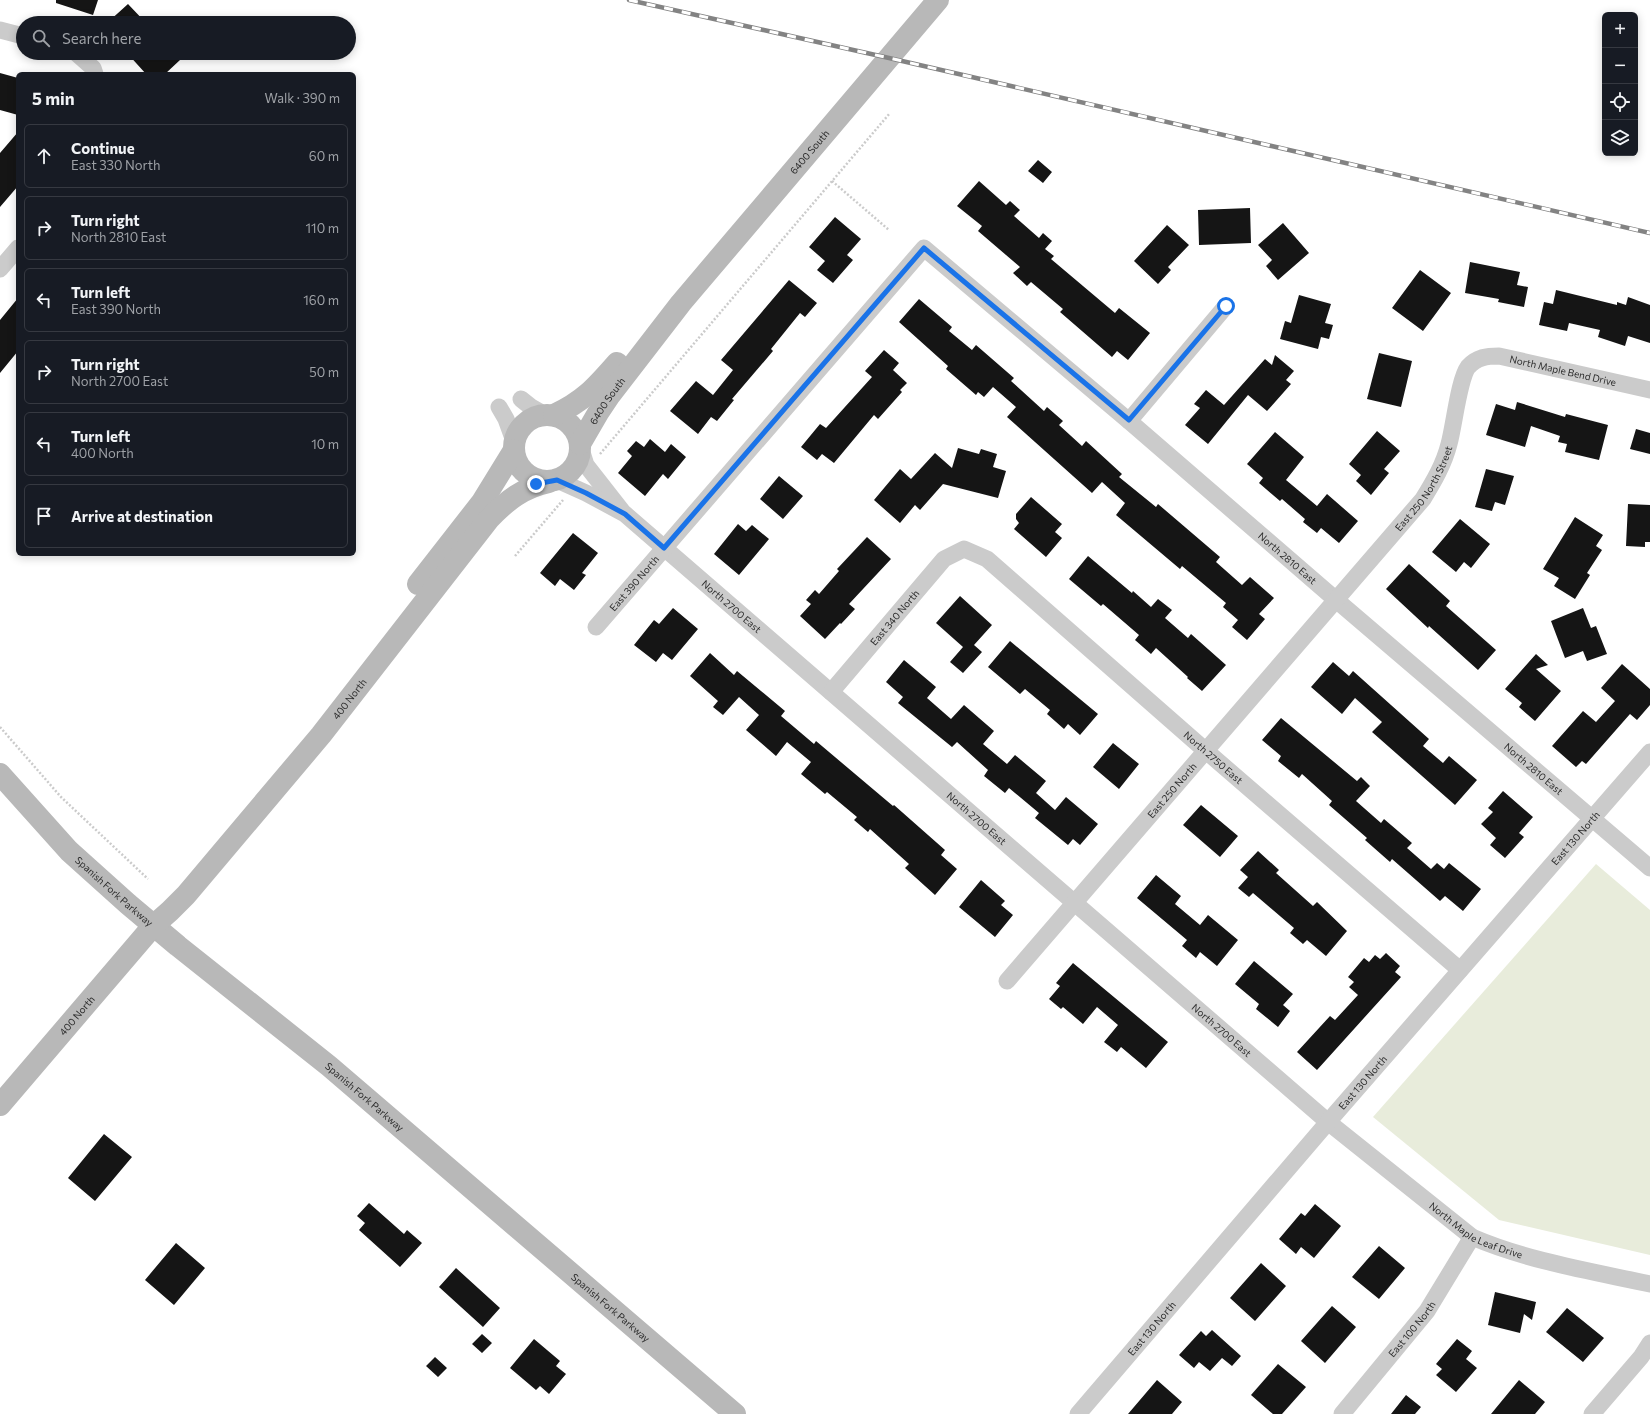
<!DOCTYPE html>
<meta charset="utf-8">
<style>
body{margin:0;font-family:Commissioner,sans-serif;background:#242831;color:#f1f3f6}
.controls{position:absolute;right:12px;top:12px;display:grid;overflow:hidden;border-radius:6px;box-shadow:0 2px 10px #0003}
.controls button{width:36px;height:36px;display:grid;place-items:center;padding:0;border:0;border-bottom:1px solid #363941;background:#171b24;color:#f1f3f6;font:20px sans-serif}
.stop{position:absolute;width:12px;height:12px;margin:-9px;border:3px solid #1a73e8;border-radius:50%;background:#fff}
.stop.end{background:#1a73e8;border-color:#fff;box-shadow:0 1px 4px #0008}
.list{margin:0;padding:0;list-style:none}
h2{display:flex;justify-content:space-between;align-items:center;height:52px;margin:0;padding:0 16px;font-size:17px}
h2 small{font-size:13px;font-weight:400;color:#9ea1a6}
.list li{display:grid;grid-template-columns:26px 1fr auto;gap:12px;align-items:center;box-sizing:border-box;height:64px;margin:0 8px 8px;padding:0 8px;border:1px solid #363941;border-radius:6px}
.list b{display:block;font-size:15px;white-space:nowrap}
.list p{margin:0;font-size:13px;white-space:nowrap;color:#9ea1a6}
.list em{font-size:13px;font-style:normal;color:#9ea1a6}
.icon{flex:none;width:22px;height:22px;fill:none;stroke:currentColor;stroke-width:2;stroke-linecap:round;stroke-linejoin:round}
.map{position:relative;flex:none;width:1650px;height:1414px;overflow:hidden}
.search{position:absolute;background:#171b24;box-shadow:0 2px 10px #0003;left:16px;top:16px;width:340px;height:44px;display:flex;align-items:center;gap:10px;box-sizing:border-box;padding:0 14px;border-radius:22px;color:#9ea1a6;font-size:15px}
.panel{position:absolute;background:#171b24;box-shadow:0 2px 10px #0003;left:16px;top:72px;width:340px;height:484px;border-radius:6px}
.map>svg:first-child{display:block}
</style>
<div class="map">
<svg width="1650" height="1414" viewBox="0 0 1650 1414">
<rect width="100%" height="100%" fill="#fff"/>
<!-- green -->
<path fill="#e8ecdb" d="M1596,864L1650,910V1255L1499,1220L1373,1117Z"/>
<!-- building -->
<path fill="#151515" d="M56,0H98L93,15L56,3Z
M128,4L146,23H107Z
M127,53H174L180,60L165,74H146Z
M0,73L18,78V115L0,110Z
M18,132V186L0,207V153Z
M1038,160L1052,172L1043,183L1028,171Z
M979,181L1006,205L1010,201L1020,210L1014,216L1039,238L1043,233L1052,241L1045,249L1054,256L1051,259L1115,313L1119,308L1150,333L1128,360L1117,351L1112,357L1060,312L1063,309L1031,282L1027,286L1013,273L1020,267L978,231L982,226L957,206Z
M1250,208L1251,243L1199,245L1198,210Z
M835,217L861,239L847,255L853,260L833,283L817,270L825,261L809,247Z
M1283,223L1309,253L1278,280L1266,266L1272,260L1258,245Z
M1167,225L1189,245L1168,267L1171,270L1158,284L1134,261Z
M1470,262L1520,272L1517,285L1528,287L1524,307L1498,302L1499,299L1465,293Z
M1420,270L1451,293L1423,331L1392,308Z
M789,280L817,303L805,317L800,313L771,349L773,351L732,399L734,400L717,421L711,417L698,434L670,411L696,381L713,395L733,370L721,360Z
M1556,290L1617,305V302L1626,305L1628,297L1650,305V343L1628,336L1625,346L1598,337L1600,330L1569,323L1567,331L1539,325L1544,302L1553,304Z
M1299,295L1331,304L1325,323L1333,325L1329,339L1321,337L1318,349L1280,339L1285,321L1291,323Z
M18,298V351L0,373V320Z
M919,299L952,327L949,331L972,350L976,345L1014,378L1011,381L1044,411L1047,407L1063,421L1059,425L1082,446L1086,441L1122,474L1119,477L1156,507L1158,504L1220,557L1216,562L1242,585L1250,577L1274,598L1259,614L1265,619L1247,640L1232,627L1238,620L1223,607L1226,603L1182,566L1180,569L1116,515L1125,503L1102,482L1092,493L1007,417L1016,407L993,387L984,397L978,392L976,395L946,369L948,366L899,322Z
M884,350L899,363L893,370L907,383L900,390L902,392L878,419L874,415L834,463L822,454L817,460L801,447L820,424L826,428L872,377L865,371Z
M1379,353L1412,361L1401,407L1367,399Z
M1275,355L1294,371L1286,380L1291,384L1267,411L1248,395L1208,444L1185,425L1200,408L1194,404L1206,390L1224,405L1265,359L1272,365Z
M1517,402L1565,417L1566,414L1608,425L1599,460L1565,452L1567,444L1558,442L1560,436L1531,426L1525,447L1486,435L1496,404L1515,410Z
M1636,429L1650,433V454L1630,449Z
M1377,431L1400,451L1384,469L1389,473L1371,495L1356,481L1361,475L1349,464Z
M1275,432L1304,457L1286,480L1317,506L1327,494L1358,521L1339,543L1321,528L1317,533L1303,522L1305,519L1282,499L1280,501L1259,483L1263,478L1247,464Z
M650,439L665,452L671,444L686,457L668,479L663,474L645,496L618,473L632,456L627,451L636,441L644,447Z
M958,448L979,454L981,449L997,454L993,467L1006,471L998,498L943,484L920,510L915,505L900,523L874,500L900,469L911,479L935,453L952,468Z
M1486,469L1514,476L1505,505L1495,502L1492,511L1475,507Z
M779,476L803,496L783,519L760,499Z
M1031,497L1062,524L1055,532L1062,538L1046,557L1014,529L1019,523L1016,519V514Z
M1628,504L1650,505V542H1645V547L1626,546Z
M1575,517L1603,535L1596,546L1602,550L1587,573L1590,575L1575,599L1554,586L1559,578L1543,569Z
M1460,519L1490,544L1471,568L1464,562L1456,572L1432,552Z
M738,524L746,531L752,525L769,539L739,575L714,554Z
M573,533L598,553L582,573L586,575L574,590L560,579L555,586L540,573Z
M867,537L891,559L849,604L855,609L841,624L840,623L825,639L800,616L811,604L806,600L815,590L819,594L839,571L837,569Z
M1088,556L1132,593L1133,591L1151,607L1158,599L1172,610L1165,618L1188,638L1191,634L1226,665L1202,691L1187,678L1188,677L1156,648L1151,654L1135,640L1139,635L1103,604L1101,606L1069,579Z
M1409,564L1450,601L1446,606L1496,650L1478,670L1429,626L1428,628L1386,589Z
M960,596L992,625L974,645L982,652L963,673L950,662L963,647L936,623Z
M673,608L698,629L672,660L663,653L656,662L634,645L654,620L659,624Z
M1583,608L1591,628L1596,626L1607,654L1587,661L1583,651L1565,658L1551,621Z
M1010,641L1098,714L1080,735L1068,724L1064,729L1047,714L1050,710L1025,689L1020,694L988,667Z
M710,653L734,675L737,671L785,711L781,716L814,744L816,741L893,806L894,805L945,850L941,855L957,869L935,895L905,868L909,864L870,829L868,832L854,820L857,817L827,792L825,794L801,774L811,762L787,742L776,756L746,730L759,715L739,697L723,715L713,707L718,701L690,676Z
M1536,654L1548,665L1536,669L1561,691L1535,721L1519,707L1522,703L1505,689Z
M904,660L936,687L927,698L951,719L964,705L994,731L983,744L1007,764L1015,755L1046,781L1036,793L1055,810L1066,797L1098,824L1080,845L1073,839L1068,845L1035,818L1039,813L1009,788L1005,793L984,776L988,770L957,742L952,747L898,703L903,697L886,682Z
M1333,662L1349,676L1353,671L1429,739L1423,746L1443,763L1449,756L1477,780L1455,805L1372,732L1382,722L1355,698L1342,714L1311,687Z
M1622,664L1650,689V705L1637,720L1630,714L1586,764L1582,761L1576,767L1552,746L1583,711L1596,722L1615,701L1601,688Z
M1281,718L1357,781L1361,777L1370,786L1356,801L1381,823L1384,819L1412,843L1407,848L1431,869L1437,863L1444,869L1449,863L1481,889L1463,911L1445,896L1440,901L1392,859L1390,862L1365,840L1367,838L1329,805L1332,801L1302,774L1299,778L1278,761L1281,756L1262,740Z
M1113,743L1139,764L1119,789L1093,767Z
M1503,791L1533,817L1519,833L1524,837L1505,858L1490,845L1496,838L1481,824L1493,812L1488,808Z
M1201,805L1238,836L1220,857L1183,825Z
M1258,851L1279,870L1276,873L1313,906L1317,902L1347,931L1326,956L1307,940L1303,944L1290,933L1294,928L1253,893L1249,897L1238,888L1248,877L1240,870Z
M1156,875L1181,896L1175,904L1200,925L1208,915L1238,940L1217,966L1200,952L1196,958L1182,946L1187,940L1137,898Z
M981,880L1005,901L1001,905L1013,915L995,937L959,907Z
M1386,953L1400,966L1395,972L1401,977L1317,1070L1297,1052L1330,1016L1335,1020L1358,995L1349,987L1354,982L1348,977L1364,958L1369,962L1375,955L1380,959Z
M1254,961L1293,994L1283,1005L1290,1011L1278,1027L1256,1009L1259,1004L1235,984Z
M1073,963L1168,1042L1146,1068L1121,1047L1117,1052L1104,1042L1118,1025L1097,1007L1083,1024L1063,1007L1061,1009L1049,999L1060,986L1056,983Z
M104,1134L132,1157L95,1201L68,1178Z
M369,1203L404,1234L407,1230L422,1243L400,1267L359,1230L365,1223L357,1216Z
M1315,1204L1341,1226L1314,1258L1301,1247L1296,1254L1279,1239L1301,1213L1305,1216Z
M176,1243L205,1268L174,1305L145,1280Z
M1379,1246L1405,1268L1379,1299L1352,1277Z
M1261,1263L1286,1286L1255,1321L1230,1298Z
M456,1268L500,1308L483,1327L439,1287Z
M1495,1292L1536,1302L1532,1320L1524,1314L1520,1333L1488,1325Z
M1332,1306L1356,1327L1325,1363L1301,1341Z
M1567,1308L1604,1338L1583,1362L1546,1332Z
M1212,1330L1241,1356L1232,1366L1222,1358L1210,1371L1199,1362L1194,1368L1179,1355L1201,1331L1206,1336Z
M482,1334L492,1343L482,1353L472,1344Z
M534,1339L560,1361L556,1366L566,1374L549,1394L540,1386L536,1390L510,1368Z
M1457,1339L1472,1351L1466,1359L1477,1368L1456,1392L1436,1375L1442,1369L1436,1364Z
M435,1357L447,1368L438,1377L426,1366Z
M1278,1364L1306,1387L1282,1414H1273L1251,1395Z
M1157,1380L1182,1402L1172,1414H1128Z
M1519,1380L1545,1402L1535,1414H1491Z
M1406,1395L1421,1407L1415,1414H1391Z"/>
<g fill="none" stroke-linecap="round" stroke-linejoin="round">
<!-- path -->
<path stroke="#cbcbcb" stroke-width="2.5" stroke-dasharray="2 2" stroke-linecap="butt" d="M832,181L889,230
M600,454L890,113
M515,556L563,500
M0,727L61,797L148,879"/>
<!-- street -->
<g stroke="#cbcbcb" stroke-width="17">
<path d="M0,30L23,36"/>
<path d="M76,53L93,68L95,74"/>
<path d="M0,269L18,248"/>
<path d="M521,399L531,407L545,415"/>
<path d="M499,407L506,419L514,441"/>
<path d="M1129,421L1226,306"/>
<path d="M580,446L586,465L622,511"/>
<path id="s1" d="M557,480L586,493L625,514L1328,1122L1472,1237C1528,1261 1590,1271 1650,1284"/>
<path id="s2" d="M596,627L924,248L1129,421L1335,599L1650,868"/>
<path id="s3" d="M831,692L944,559L964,549L987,559L1206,751L1460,970"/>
<path id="s4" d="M1007,981L1423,499C1434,481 1444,464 1449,444C1454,426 1459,379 1468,367C1477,357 1487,356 1499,356L1650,390"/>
<path id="s5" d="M1078,1414L1328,1122L1650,752"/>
<path id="s6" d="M1342,1414L1427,1311L1472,1237"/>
<path d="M1592,1414L1641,1357L1650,1343"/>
</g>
<!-- secondary -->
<g stroke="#b8b8b8" stroke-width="22">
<circle cx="547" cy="448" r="33"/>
<path d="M554,415C584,401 596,387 617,363"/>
<path id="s7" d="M580,444L598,413L610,395L681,303L938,0"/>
<path d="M418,584L482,502L514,450"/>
<path id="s8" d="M0,774L69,851L128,904L178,946L329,1066L735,1414"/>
<path id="s9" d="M0,1105L153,926L170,911L186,895L321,735L489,519C506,501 524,487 549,482"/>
</g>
<defs>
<path id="rail" d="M629,0L889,58L1650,233"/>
</defs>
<!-- rail casing -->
<use href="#rail" stroke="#838383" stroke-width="4.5"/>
<!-- rail -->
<use href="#rail" stroke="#fff" stroke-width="3" stroke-dasharray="9" stroke-linecap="butt"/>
</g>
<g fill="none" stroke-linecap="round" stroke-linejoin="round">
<!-- route -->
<path stroke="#1a73e8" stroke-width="5" d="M536,484L557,480L586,493L625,514L664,548L924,248L1129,420L1226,306"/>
</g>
<g text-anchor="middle" stroke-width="4" stroke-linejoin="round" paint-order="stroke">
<!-- street labels -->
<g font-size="10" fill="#2e2e2e" stroke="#fff">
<text dy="4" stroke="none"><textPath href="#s7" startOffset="372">6400 South</textPath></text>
<text dy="4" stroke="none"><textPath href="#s4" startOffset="877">North Maple Bend Drive</textPath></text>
<text dy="4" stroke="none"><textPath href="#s7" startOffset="51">6400 South</textPath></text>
<text dy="4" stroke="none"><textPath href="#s4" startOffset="646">East 250 North Street</textPath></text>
<text dy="4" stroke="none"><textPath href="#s2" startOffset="979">North 2810 East</textPath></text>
<text dy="4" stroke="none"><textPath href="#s2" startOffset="58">East 390 North</textPath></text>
<text dy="4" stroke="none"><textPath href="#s1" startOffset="217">North 2700 East</textPath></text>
<text dy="4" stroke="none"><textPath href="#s3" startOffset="98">East 340 North</textPath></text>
<text dy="4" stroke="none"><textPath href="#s9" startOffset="536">400 North</textPath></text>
<text dy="4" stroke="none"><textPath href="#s3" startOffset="523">North 2750 East</textPath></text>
<text dy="4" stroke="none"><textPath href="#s2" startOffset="1303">North 2810 East</textPath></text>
<text dy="4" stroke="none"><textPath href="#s4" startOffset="252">East 250 North</textPath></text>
<text dy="4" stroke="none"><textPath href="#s1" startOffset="541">North 2700 East</textPath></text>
<text dy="4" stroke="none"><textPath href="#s5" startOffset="761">East 130 North</textPath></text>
<text dy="4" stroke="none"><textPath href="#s8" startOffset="164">Spanish Fork Parkway</textPath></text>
<text dy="4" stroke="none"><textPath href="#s9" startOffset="118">400 North</textPath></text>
<text dy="4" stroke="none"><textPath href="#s1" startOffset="865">North 2700 East</textPath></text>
<text dy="4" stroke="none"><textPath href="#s5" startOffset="437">East 130 North</textPath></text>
<text dy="4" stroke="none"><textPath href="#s8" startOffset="488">Spanish Fork Parkway</textPath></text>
<text dy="4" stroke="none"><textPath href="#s1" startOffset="1190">North Maple Leaf Drive</textPath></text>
<text dy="4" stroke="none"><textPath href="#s8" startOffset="812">Spanish Fork Parkway</textPath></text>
<text dy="4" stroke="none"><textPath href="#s5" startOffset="113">East 130 North</textPath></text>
<text dy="4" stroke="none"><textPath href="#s6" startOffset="110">East 100 North</textPath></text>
</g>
</g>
</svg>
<div class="controls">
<button>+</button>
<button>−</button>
<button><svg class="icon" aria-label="locate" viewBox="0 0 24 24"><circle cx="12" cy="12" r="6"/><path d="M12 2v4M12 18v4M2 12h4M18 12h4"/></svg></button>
<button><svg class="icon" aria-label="layers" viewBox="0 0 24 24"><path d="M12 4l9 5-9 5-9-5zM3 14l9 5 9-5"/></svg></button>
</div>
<div class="stop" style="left:1226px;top:306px"></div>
<div class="stop end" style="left:536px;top:484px"></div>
<div class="search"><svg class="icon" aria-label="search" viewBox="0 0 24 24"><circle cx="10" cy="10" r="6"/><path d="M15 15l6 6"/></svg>Search here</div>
<section class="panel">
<h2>5 min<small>Walk · 390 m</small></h2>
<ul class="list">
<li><svg class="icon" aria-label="ahead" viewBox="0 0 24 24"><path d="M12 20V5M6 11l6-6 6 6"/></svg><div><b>Continue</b><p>East 330 North</p></div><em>60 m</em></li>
<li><svg class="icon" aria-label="right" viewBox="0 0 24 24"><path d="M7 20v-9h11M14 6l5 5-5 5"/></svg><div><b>Turn right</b><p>North 2810 East</p></div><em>110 m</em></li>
<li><svg class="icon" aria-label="left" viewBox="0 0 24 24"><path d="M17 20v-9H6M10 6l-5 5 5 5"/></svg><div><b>Turn left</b><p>East 390 North</p></div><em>160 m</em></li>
<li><svg class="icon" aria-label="right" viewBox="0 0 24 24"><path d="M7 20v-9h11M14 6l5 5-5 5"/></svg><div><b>Turn right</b><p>North 2700 East</p></div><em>50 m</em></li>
<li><svg class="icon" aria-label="left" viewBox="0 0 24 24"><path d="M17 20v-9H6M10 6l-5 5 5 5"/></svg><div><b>Turn left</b><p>400 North</p></div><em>10 m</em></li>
<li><svg class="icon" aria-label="arrive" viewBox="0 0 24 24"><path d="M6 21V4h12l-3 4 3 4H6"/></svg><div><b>Arrive at destination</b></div></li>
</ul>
</section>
</div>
